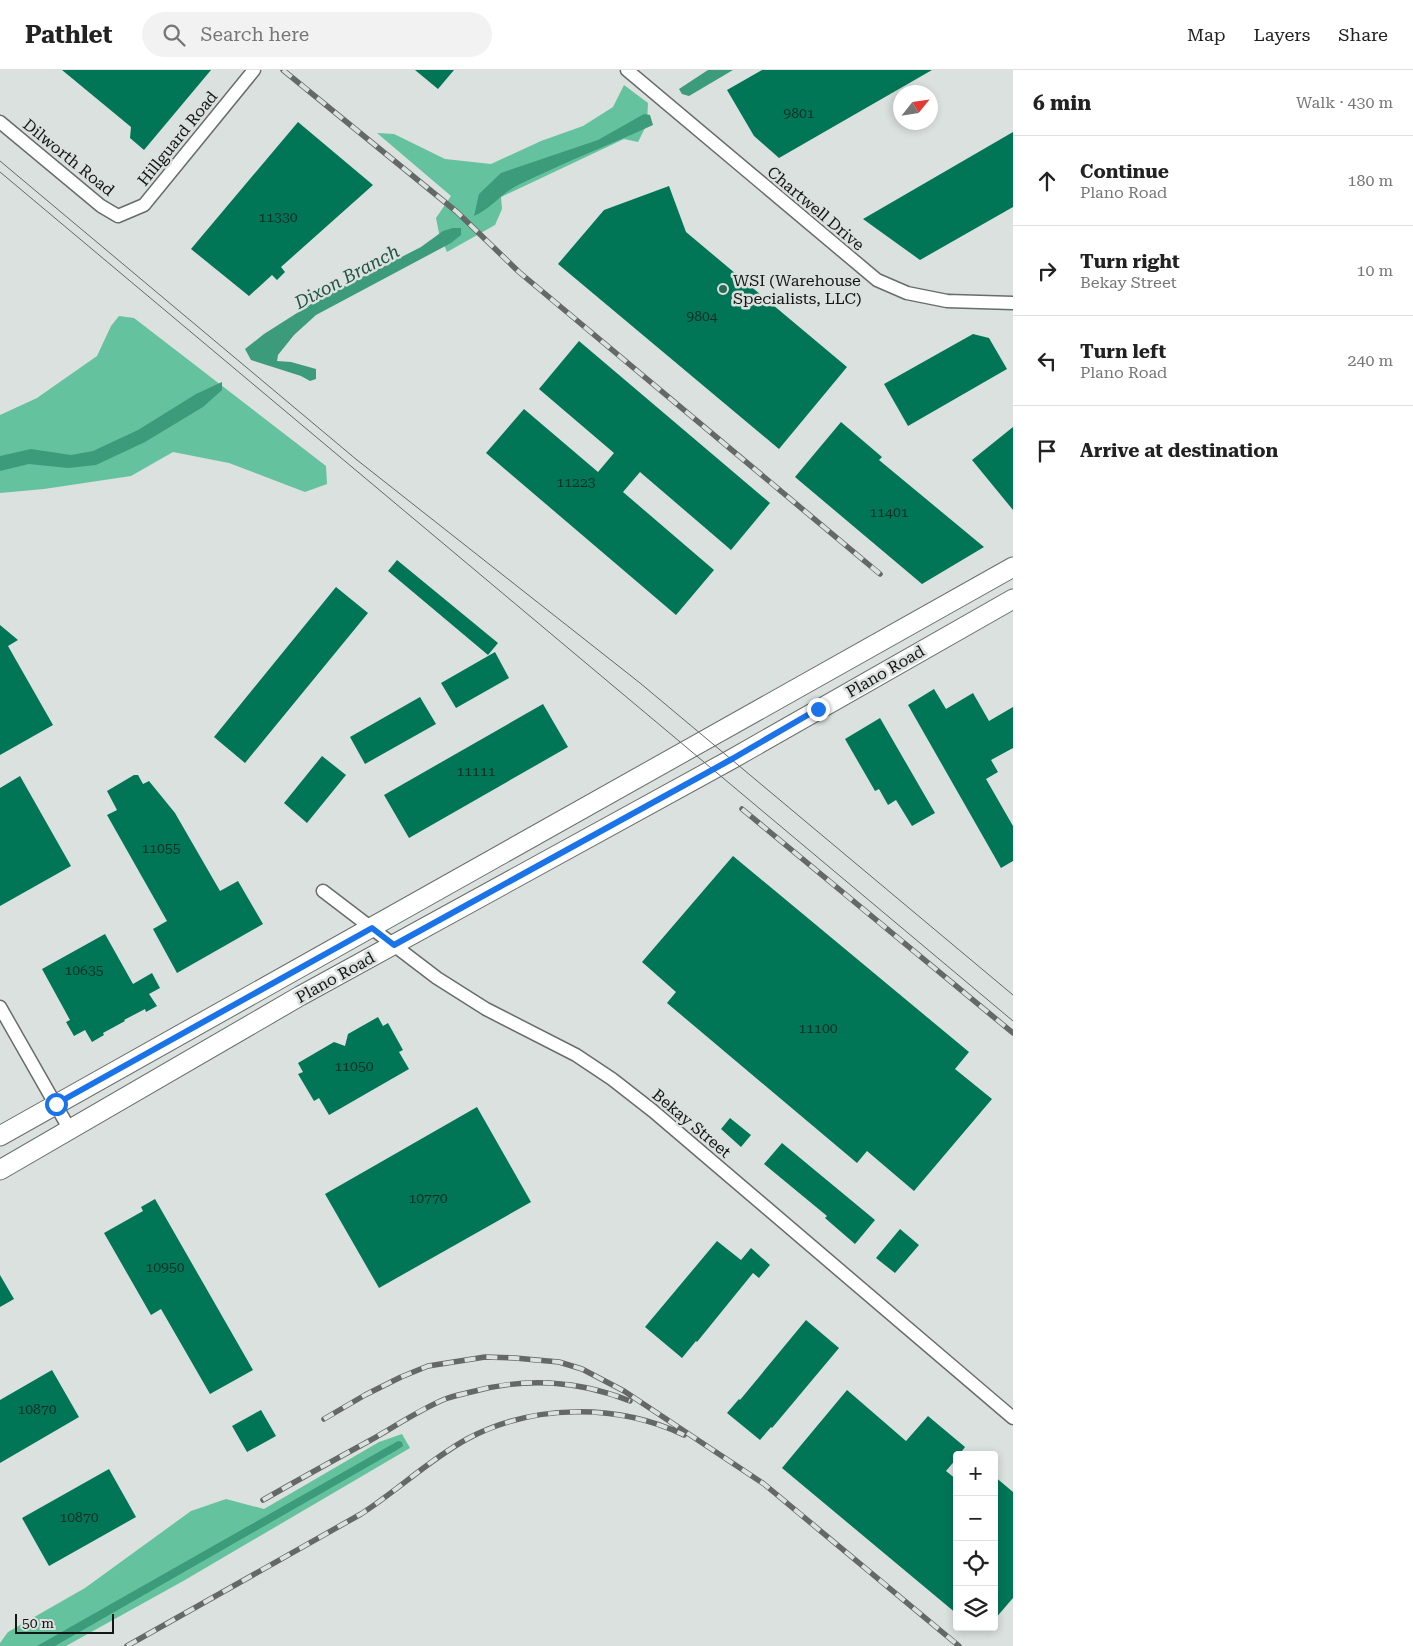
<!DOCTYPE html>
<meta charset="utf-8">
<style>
body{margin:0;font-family:"Roboto Serif",serif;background:#f2f2f2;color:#222}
.controls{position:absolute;right:15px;bottom:15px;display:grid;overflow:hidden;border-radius:5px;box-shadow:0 2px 8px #0003}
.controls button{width:45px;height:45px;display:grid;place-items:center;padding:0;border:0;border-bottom:1px solid #e0e0e0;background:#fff;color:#222;font:25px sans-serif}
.compass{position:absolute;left:893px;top:15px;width:45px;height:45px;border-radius:50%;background:#fff;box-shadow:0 2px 8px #0003;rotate:60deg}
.scale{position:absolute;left:15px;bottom:12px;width:99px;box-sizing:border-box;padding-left:5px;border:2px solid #141615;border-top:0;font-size:14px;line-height:18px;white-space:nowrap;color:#141615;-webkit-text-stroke:4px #dae1de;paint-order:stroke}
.stop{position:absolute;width:15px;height:15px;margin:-11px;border:4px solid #1a73e8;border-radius:50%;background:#fff}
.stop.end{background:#1a73e8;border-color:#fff;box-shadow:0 1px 5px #0008}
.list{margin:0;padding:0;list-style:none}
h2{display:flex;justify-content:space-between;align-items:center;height:65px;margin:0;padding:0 20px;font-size:21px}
h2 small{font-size:16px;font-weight:400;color:#767676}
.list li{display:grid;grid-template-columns:32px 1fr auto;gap:15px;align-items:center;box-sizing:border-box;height:90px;padding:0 20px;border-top:1px solid #e0e0e0}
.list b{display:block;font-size:19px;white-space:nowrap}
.list p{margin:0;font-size:16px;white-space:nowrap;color:#767676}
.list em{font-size:16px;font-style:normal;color:#767676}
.icon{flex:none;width:28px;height:28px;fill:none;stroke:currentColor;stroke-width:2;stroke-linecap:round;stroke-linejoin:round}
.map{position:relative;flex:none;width:1013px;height:1576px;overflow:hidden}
header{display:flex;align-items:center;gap:30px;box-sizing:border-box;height:70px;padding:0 25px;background:#fff;border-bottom:1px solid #e0e0e0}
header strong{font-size:24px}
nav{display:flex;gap:28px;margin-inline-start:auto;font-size:18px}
.search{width:350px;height:45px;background:#f2f2f2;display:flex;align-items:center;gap:12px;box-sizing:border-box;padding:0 18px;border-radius:28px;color:#767676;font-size:19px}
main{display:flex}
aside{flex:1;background:#fff}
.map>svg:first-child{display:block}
</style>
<header>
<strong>Pathlet</strong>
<div class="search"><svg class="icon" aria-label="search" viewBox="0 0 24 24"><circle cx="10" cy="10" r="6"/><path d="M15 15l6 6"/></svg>Search here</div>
<nav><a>Map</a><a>Layers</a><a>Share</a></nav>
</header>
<main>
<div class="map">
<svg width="1013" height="1576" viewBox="0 0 1013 1576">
<rect width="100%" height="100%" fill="#dae1de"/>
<!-- green -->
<path fill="#65c29f" d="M624,15L648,33L647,54L638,72L624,69L501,127L502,139L495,155L447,182L439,163L436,148L451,126L377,63L394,64L445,89L491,94L541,71L583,56L613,37Z
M119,246L134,248L326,396L327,414L305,422L229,393L173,382L131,406L44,419L0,423V345L37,328L97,286L111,256Z
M402,1364L410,1378L185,1510L66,1576H0V1573L8,1562L85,1518L191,1441L226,1429L264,1439L379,1372Z"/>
<!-- water -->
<path fill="#3c9b7a" d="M708,0H733L689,26L682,24L679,19Z
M644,44L650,45L653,55C609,75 563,93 518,115C502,123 491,139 474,146L479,124L501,103L598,70Z
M453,158H461V165L451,173L316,245L294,265L278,285L277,291L291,292L316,299V309L310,311L301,306L251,290L245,279L264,264L319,229L421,177L443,161Z
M222,312V320L203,337L145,372L96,395L68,398L29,394L0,401V386L31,379L71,385L93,381L138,360L196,324Z
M398,1371L402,1372L403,1376L397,1380L55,1576H37Z"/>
<!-- building -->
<path fill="#007657" d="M62,0H211L144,80L130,68L131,57Z
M415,0H454L438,19Z
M762,0H932L779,88L754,66L727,20Z
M298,52L373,115L281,197L285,202L277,210L272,205L249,226L191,179Z
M1013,62V137L920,190L863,149Z
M669,116L686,162L847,297L779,379L558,194L604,140Z
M973,264L989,268L1007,299L908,356L884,314Z
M579,271L770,433L731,480L640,402L623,422L714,500L676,545L486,383L524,339L598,402L614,383L539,319Z
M841,352L882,387L879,390L984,477L922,514L795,407Z
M1013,357V440L972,390Z
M397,490L498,573L488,585L388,501Z
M336,517L368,543L245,693L214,667Z
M0,555L18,570L8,576L53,655L0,685Z
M495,582L509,608L456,638L441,613Z
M934,619L946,639L973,623L989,651L1013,637V678L991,690L998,702L986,709L1013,756V791L1001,798L908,635Z
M420,627L436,654L365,694L350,667Z
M543,634L568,677L409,768L384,725Z
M880,648L935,743L912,756L896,730L888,735L879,719L875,721L845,669Z
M322,686L346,705L307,753L284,733Z
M134,705H138L143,714L149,711L175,743L220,821L238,811L263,854L177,903L153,859L167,851L107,745L117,740L107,721Z
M20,706L71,796L0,836V718Z
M733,786L969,982L955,999L992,1029L914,1121L867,1081L857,1093L667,933L676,922L642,892Z
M105,864L133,914L152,903L160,918L149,924L157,936L146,942L145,939L124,950L125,951L103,963L104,965L92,972L85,960L74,966L66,952L70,950L42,899Z
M378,947L383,956L388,953L403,980L399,982L409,999L329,1045L319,1028L314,1031L298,1004L303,1002L298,993L334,972L345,976L348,964Z
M477,1037L531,1132L379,1218L325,1124Z
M730,1048L751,1065L741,1077L721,1059Z
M782,1073L875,1150L855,1174L825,1148L827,1146L764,1094Z
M155,1129L253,1300L210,1324L161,1239L151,1245L104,1163L143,1141L141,1137Z
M900,1159L919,1175L895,1203L876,1188Z
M717,1171L741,1190L751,1178L770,1195L759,1208L753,1203L697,1272L696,1271L682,1288L645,1257Z
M0,1205L14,1229L0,1237Z
M806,1250L839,1278L772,1358L771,1357L760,1370L727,1343L739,1329L740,1330Z
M52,1300L79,1347L0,1393V1330Z
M847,1320L906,1371L928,1346L965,1377L959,1385H957V1388L946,1401L957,1410V1544L782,1398Z
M261,1340L276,1366L247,1382L232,1356Z
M109,1399L136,1447L49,1496L22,1448Z
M994,1406L1013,1422V1528L994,1550Z"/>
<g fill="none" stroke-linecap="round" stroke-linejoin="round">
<defs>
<path id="minor" d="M627,0L877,210L907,223L947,231L1013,233
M0,52L101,136L118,146L144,135L254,0
M323,821L437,908L486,939L576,985L612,1009L653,1041L1013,1348
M0,937L70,1060"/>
<path id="secondary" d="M0,1066L1013,497
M0,1100L300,926L732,689L1013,529"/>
</defs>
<!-- minor casing -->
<use href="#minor" stroke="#676d6a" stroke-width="15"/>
<!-- secondary casing -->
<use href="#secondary" stroke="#676d6a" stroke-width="21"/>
<!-- minor -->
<use href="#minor" stroke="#fff" stroke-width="12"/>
<!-- secondary -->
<use href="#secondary" stroke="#fff" stroke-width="19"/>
<!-- tram -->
<path stroke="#646866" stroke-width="1" d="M0,91L357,390L640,613L1013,925
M0,102L1013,951"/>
<defs>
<path id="rail" d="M283,0L457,142L519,202L880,504
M742,739L1013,963
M324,1349L365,1325L401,1307L428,1296L485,1287L515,1288L559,1292L582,1299L624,1321L764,1414L959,1576
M263,1430C298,1410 334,1390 369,1371C394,1357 419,1340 445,1329C453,1326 463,1324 471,1322C526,1307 577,1310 630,1331
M127,1576L361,1444C398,1420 429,1390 467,1369C532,1334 617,1333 684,1365"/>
</defs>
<!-- rail casing -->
<use href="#rail" stroke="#646866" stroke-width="5.5"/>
<!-- rail -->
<use href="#rail" stroke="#dae1de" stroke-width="4" stroke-dasharray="11" stroke-linecap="butt"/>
</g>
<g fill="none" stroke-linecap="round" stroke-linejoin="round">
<!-- route -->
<path stroke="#1a73e8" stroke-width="6" d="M56,1034L372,858L394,875L732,689L818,639"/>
</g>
<!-- markers -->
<circle fill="#2d6953" stroke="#dae1de" stroke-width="2" cx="723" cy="219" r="5"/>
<g text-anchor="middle" stroke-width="5" stroke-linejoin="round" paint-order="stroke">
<!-- number labels -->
<g font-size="14" fill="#0f2e26">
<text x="799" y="48">9801</text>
<text x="278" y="152">11330</text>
<text x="702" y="251">9804</text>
<text x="576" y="417">11223</text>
<text x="889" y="447">11401</text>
<text x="476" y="706">11111</text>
<text x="161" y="783">11055</text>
<text x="84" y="905">10635</text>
<text x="818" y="963">11100</text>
<text x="354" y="1001">11050</text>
<text x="428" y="1133">10770</text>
<text x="165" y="1202">10950</text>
<text x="37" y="1344">10870</text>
<text x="79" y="1452">10870</text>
</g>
<!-- street labels -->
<g font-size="16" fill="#141615" stroke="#dae1de">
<text transform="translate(177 68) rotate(-51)" y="6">Hillguard Road</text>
<text transform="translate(69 87) rotate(39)" y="6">Dilworth Road</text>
<text transform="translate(816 138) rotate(40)" y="6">Chartwell Drive</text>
<text transform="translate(885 601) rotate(-30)" y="6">Plano Road</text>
<text transform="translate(335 907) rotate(-29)" y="6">Plano Road</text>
<text transform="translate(692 1053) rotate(40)" y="6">Bekay Street</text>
</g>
<!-- poi labels -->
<g font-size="16" fill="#141615" stroke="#dae1de" text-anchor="start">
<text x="733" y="216">WSI (Warehouse<tspan x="733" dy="18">Specialists, LLC)</tspan></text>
</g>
<!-- water labels -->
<g font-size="18" font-style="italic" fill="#205441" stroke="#dae1de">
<text transform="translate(347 207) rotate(-28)" y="6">Dixon Branch</text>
</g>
</g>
</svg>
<div class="controls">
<button>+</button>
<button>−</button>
<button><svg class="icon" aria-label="locate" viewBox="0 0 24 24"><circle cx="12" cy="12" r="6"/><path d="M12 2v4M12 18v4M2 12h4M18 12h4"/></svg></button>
<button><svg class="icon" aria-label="layers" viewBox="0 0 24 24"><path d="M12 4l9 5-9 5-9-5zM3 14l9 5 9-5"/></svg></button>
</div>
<svg class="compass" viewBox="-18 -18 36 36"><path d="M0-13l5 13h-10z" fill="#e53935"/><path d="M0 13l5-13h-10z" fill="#767676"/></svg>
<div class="scale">50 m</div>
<div class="stop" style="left:56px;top:1034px"></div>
<div class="stop end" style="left:818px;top:639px"></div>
</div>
<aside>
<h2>6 min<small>Walk · 430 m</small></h2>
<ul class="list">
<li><svg class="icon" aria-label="ahead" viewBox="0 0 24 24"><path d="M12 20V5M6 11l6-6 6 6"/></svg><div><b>Continue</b><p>Plano Road</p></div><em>180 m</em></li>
<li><svg class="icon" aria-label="right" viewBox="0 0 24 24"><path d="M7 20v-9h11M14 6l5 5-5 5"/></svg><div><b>Turn right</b><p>Bekay Street</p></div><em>10 m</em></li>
<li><svg class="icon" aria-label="left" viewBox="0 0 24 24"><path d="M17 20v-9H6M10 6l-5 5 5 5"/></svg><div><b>Turn left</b><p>Plano Road</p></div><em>240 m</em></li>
<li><svg class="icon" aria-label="arrive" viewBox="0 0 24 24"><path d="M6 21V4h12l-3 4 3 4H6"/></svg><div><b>Arrive at destination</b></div></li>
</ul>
</aside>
</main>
